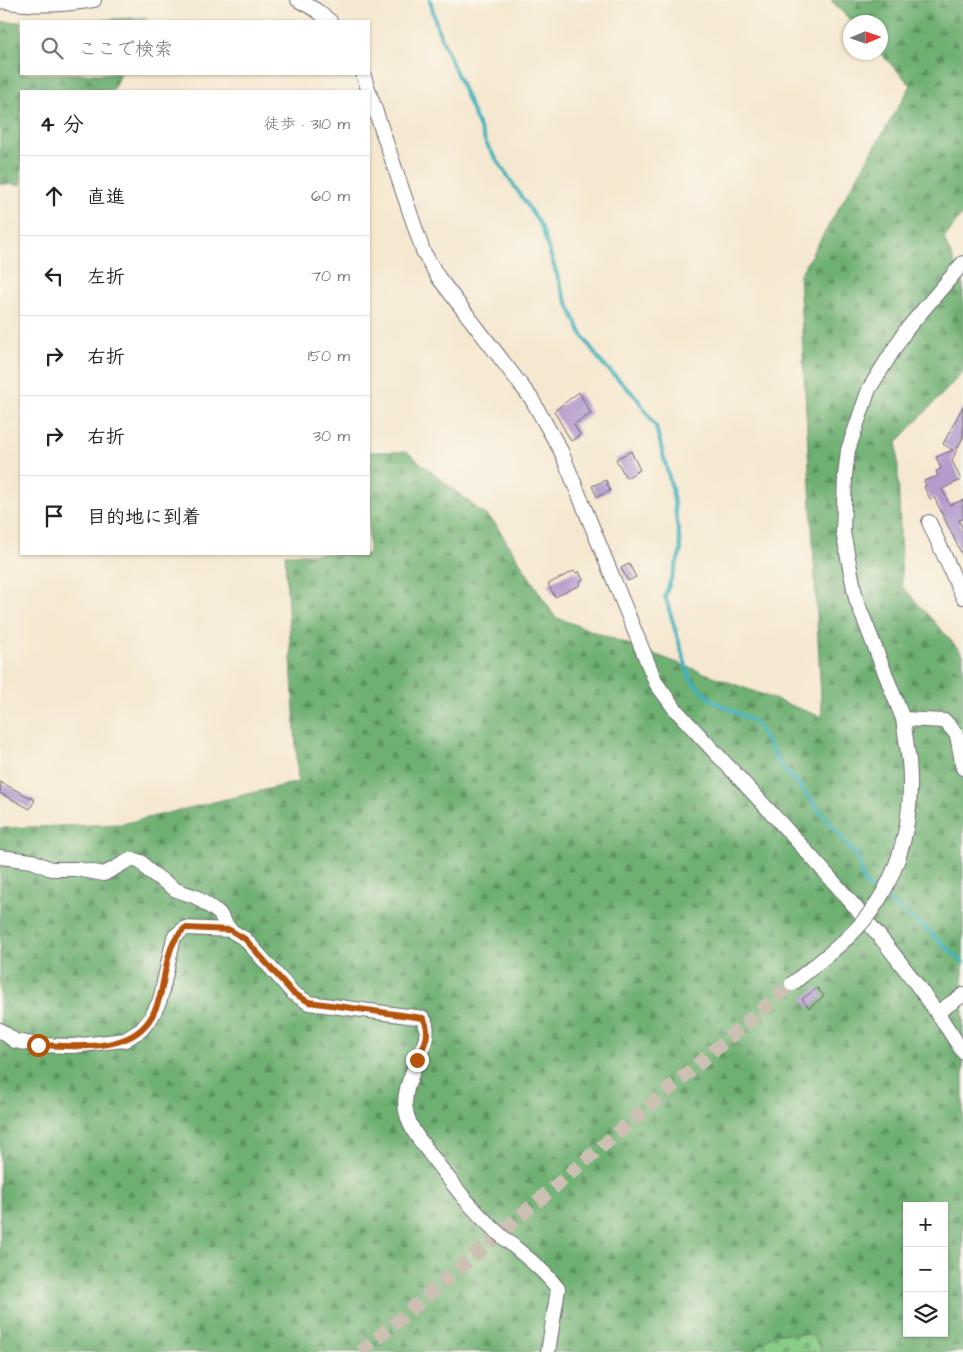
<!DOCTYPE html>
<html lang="ja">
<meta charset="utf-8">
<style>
body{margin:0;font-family:"Architects Daughter","Klee One",sans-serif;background:#f2f2f2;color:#222}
.controls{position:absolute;right:15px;bottom:15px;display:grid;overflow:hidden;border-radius:0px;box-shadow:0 1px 4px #0004}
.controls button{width:45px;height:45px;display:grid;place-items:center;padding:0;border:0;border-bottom:1px solid #e0e0e0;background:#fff;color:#222;font:25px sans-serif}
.compass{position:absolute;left:843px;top:15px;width:45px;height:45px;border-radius:50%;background:#fff;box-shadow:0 1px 4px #0004;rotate:88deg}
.stop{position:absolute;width:15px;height:15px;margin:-11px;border:4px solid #b45309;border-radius:50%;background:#fff}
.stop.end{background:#b45309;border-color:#fff;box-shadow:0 1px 5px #0008}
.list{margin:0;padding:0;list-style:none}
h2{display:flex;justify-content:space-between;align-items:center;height:65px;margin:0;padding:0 20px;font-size:21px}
h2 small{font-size:16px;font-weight:400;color:#767676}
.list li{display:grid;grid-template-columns:32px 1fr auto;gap:15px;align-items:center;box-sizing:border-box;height:80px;padding:0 20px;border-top:1px solid #e0e0e0}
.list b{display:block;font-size:19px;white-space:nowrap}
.list em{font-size:16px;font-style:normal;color:#767676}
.icon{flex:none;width:28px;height:28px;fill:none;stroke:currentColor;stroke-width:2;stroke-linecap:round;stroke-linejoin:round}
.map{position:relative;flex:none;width:963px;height:1352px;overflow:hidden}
.search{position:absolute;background:#fff;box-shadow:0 1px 4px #0004;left:20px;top:20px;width:350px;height:55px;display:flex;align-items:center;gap:12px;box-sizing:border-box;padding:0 18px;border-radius:0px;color:#767676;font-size:19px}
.panel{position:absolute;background:#fff;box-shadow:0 1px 4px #0004;left:20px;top:90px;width:350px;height:465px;border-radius:0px}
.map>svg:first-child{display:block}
</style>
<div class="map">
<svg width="963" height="1352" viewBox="0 0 963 1352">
<defs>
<pattern id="forest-firs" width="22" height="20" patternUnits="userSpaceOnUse" patternTransform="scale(1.25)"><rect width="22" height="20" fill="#6eb072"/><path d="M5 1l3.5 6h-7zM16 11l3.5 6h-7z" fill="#5a8f5f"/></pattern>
<pattern id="cemetery-stones" width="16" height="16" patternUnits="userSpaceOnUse" patternTransform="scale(1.25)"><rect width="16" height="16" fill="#88cc85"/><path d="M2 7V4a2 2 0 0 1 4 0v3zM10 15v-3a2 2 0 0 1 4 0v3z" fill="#75af74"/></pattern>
</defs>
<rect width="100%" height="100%" fill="#fbf7ec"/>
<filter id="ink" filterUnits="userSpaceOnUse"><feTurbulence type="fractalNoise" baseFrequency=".02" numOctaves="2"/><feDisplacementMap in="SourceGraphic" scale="10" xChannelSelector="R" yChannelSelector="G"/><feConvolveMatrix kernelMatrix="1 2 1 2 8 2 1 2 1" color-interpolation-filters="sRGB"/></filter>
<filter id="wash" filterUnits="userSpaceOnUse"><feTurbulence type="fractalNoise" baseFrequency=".0096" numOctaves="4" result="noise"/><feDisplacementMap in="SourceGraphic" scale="20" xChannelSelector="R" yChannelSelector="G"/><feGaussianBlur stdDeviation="1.12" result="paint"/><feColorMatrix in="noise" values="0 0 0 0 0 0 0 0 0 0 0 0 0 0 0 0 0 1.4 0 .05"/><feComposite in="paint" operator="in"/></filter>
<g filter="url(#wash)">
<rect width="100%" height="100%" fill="#f5e8d0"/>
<!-- forest -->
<path fill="url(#forest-firs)" stroke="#486956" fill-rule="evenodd" d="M831,0H963V213L944,239L963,281V372L897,442L902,586L963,654V1352H0V828L122,824L298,782L285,554H369V452H407L494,522L555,617L822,717L799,276L911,85L880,53V22H852ZM907,1206H944V1333H907Z
M147,17L145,21H82Z
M0,22H21V74H120L112,91H21V185L0,184Z"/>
<!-- cemetery -->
<path fill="url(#cemetery-stones)" stroke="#557760" d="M776,1333L812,1335L822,1352H751Z"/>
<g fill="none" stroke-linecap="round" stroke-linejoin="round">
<!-- stream -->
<path stroke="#42b2bc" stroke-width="4" d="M430,0L438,30L487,145L541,226L563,293L581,333L600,361L637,398L656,427L672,489L681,551L665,596L690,679L713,701L755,722L783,769L799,785L858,858L863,882L878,893
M883,897L925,928L963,962"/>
</g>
<g id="blocks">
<!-- building -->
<path fill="#b59bcd" d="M579,392L591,414L574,424L580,435L571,441L554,411Z
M963,406V437L952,460L961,480L942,489L950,505L963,500V519L959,520L963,530V557L934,497L930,499L924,487L926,486L924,481L938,476L936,471L941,469L936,457L953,450L943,444Z
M631,451L640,470L626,478L616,459Z
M606,480L610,491L597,497L592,486Z
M629,564L636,577L628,581L621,568Z
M574,571L576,573L579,571L583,580L579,582L580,585L555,597L548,584Z
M0,782L35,800L30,809L0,793Z
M817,988L824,996L809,1008L802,999Z"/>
</g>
</g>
<g filter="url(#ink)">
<use href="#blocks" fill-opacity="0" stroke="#6c676f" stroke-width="1"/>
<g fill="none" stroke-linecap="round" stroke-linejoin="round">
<!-- minor-tunnel -->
<path stroke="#cbc0b2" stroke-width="14" stroke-dasharray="14 7" stroke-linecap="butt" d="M361,1352L792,984"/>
<defs>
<path id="minor" d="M298,0L316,10L330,21
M0,1C32,6 63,6 94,0
M363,74L423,251L438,277L531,398L561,451L656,683L675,709C776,819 883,925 963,1052
M929,522L963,597
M903,719L945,721L957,735L963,768
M909,761L903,719L856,599L843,532L845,476L848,450L869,389L906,330L963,263
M0,857L32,861L51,869H77L104,874L131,859L141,862L149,871L176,890L196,897L219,913L230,930L245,939L293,993L309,1003L423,1018C439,1042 396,1079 407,1115C411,1131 421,1141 430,1154C451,1182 471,1209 497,1232C518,1251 541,1266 558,1289L548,1352
M938,1012L963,995
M0,1030L15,1041L38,1045L73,1046L125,1040L141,1030L151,1018L160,1000L174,937L185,928L230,930"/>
</defs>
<!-- minor casing -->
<use href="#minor" stroke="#6c676f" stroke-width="16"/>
<!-- minor -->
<use href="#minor" stroke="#fff" stroke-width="14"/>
<defs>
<path id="minor-bridge" d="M792,984C810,969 829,955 846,939C896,894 915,826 909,761"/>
</defs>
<!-- minor-bridge casing -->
<use href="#minor-bridge" stroke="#6c676f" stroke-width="16" stroke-linecap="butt"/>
<!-- minor-bridge -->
<use href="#minor-bridge" stroke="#fff" stroke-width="14"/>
</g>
</g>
<g fill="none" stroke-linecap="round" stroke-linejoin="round" filter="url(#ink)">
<!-- route -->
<path stroke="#b45309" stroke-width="6" d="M38,1045C74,1046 131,1054 152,1016C160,1002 162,988 165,972C169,954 171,940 185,928L230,930L245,939L293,993L309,1002L423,1018C432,1033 424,1046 417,1060"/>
</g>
</svg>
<div class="controls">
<button>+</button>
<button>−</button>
<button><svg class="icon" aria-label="layers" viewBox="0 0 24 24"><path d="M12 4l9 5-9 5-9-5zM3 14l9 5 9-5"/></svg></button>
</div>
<svg class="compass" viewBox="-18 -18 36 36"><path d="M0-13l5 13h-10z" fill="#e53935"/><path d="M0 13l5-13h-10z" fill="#767676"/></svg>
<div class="stop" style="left:38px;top:1045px"></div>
<div class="stop end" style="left:417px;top:1060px"></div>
<div class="search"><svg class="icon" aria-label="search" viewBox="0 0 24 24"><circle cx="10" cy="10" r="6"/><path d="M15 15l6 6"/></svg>ここで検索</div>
<section class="panel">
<h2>4 分<small>徒歩 · 310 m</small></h2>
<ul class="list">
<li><svg class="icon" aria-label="ahead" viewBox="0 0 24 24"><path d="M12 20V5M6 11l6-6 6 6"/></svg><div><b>直進</b></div><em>60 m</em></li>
<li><svg class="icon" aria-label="left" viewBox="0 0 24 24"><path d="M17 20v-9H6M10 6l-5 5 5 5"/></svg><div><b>左折</b></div><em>70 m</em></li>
<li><svg class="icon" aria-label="right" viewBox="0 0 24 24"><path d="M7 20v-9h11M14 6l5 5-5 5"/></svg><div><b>右折</b></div><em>150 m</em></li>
<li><svg class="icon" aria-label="right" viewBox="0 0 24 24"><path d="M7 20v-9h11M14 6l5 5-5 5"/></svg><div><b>右折</b></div><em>30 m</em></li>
<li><svg class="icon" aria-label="arrive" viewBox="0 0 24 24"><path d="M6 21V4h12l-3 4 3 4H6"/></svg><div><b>目的地に到着</b></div></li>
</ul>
</section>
</div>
